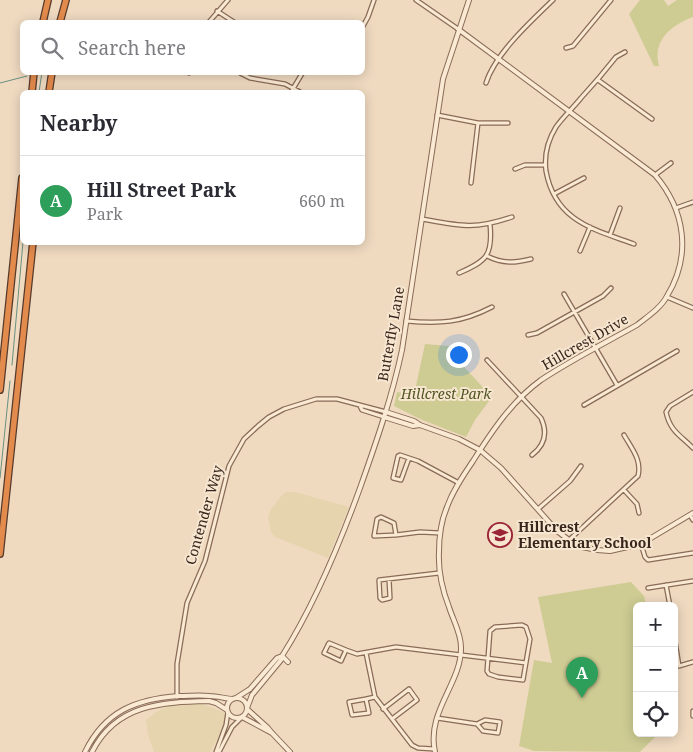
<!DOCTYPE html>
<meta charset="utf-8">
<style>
body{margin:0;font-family:"Noto Serif",serif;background:#f7f7f7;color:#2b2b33}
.controls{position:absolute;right:15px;bottom:15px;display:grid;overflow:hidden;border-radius:8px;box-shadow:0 2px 12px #0003}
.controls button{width:45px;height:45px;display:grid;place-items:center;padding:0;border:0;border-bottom:1px solid #e1e1e2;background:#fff;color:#2b2b33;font:25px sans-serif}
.you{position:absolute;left:458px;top:354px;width:18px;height:18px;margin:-12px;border:4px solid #fff;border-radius:50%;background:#1a73e8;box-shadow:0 0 0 8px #1a73e833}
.badge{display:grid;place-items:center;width:32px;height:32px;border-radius:50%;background:#d93025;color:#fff;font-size:16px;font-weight:700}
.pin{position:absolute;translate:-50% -41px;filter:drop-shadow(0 1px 2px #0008)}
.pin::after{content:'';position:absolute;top:26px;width:18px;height:15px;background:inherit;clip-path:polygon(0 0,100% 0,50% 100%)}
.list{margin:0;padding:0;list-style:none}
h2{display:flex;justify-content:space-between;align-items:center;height:65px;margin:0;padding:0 20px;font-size:21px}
h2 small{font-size:16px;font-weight:400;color:#7c7c81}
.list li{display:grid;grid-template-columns:32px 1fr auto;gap:15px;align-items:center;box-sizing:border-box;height:90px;padding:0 20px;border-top:1px solid #e1e1e2}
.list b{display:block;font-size:19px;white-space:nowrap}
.list p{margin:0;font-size:16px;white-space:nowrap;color:#7c7c81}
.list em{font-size:16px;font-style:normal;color:#7c7c81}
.icon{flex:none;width:28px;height:28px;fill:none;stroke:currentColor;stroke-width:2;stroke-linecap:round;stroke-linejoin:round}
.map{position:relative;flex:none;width:693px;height:752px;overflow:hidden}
.search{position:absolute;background:#fff;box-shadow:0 2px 12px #0003;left:20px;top:20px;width:345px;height:55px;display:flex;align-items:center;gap:12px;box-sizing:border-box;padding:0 18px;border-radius:8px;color:#7c7c81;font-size:19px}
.panel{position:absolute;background:#fff;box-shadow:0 2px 12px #0003;left:20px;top:90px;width:345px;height:155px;border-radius:8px}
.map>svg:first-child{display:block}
</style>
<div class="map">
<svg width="693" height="752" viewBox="0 0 693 752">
<rect width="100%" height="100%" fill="#efdac0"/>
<!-- farmland -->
<path fill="#e5d4ad" d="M287,492H295L349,507L328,558L275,537L271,532L268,517L271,509L282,495Z
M180,700H186L202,704L221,711L229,717L210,752H154L148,735L146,720L156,712Z"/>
<!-- green -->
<path fill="#cecc93" d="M640,0H664L668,6L677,0H693V17C672,25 652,40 659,66H654L629,14Z
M425,344L461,347L465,368L492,397L475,420L466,437L420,419L394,406L397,392L414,395Z
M631,582L644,596L646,606H637V733H659L640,752L534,751L519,746L534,660L552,663L538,597Z"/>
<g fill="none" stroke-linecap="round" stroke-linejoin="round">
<!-- stream -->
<path stroke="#6a8f81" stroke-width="1" d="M0,83L27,76
M39,92L42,72
M12,365L23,242
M0,478L10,381"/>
<defs>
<path id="minor" d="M416,0L458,29
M217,11L234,22
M209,22L228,0
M362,28L368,17L374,0
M566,48L573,46L611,0
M625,52L616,57C605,71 593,85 581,98C573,108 563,117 556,127C548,140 544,156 546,171C555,221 593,229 634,244
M238,72L250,78L285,84L300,92
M189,73V72
M598,80L652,119
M486,83C495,54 531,21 553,0
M291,92L303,72
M437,115L478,123H508
M515,169L525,165H545
M655,175L671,163
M471,183L478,123
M554,194L584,178
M676,208L693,202
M422,219C460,226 474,230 512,217
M610,235L620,208
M580,251L590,227
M487,256C503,264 515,263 531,259
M459,273C487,261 493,255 490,224
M564,294L617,385
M667,297L693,308
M406,321C440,324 461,323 492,307
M528,335L537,333L603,296L611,288
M487,360L541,418C548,433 545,445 532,455
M693,392L670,406L666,412C670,431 680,435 693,448
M584,405L677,351
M360,406L362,410L384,417
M409,458L401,480L393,478L398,456L400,455L418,461L459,483
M624,490L637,504L639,513
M538,509L570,481L581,466
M690,515L693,520
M381,517L394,523L396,535L374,536L377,519Z
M396,535L420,532L440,533
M569,540L638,476C642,460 632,449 624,435
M641,544L645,557L648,560L693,553
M389,579L390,598L382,600L380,598L379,580L439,573
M666,585L670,606
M648,588L693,581
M522,625L526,627L530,639L523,680L498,677L489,674L487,671L490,631L495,627Z
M674,635L679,666L693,662
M346,650L329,643L324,653L341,661L346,650L357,654L396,647L526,663
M366,653L375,697L412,745L418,748L434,749
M177,697V664L187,603L205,561L229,466L244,439L258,426L269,417L284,409L316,399H337L386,412
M366,699L349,702L352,715L369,713L366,699L375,697
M383,709L409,689L417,700L392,719
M693,711V716
M437,718L477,724
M485,720L500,722L498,733L483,731L477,724Z
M216,752L226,725L228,712
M219,752L232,727L241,718"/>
<path id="tertiary" d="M386,412L414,421L420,425L459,439L480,450L501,468L557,531L569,540L582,547L597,550L610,551L641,544L693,513
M384,417L413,426L420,425
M282,656L288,662
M236,698L250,689L277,658L282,656
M227 708a10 10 0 1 1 20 0a10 10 0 1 1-20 0Z
M247,708L252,695L281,660L282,656C315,604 339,546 360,488C376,443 392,397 402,350L443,79L469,0
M247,709L268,728L272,733L290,752
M242,717L272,733
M85,752C105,711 136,699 179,696C190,696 200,695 210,696C218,696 226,699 233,699
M92,752C116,704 162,702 209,701L216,703L227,710
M435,752C426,711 462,683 461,647C461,633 453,620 449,607C442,589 438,571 439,552C439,536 441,521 447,507C453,490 463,476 473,461C492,431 512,401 541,380C571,360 605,343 637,325C647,317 661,308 667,296C692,255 685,210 655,175L458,29"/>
<path id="motorway" d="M43,22L48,0
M60,22L66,0
M32,92L34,72
M49,92L52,72
M0,390L22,178
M0,554L33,242"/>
</defs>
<!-- minor casing -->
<use href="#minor" stroke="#896b57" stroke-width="5.5"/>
<!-- tertiary casing -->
<use href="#tertiary" stroke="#896b57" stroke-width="6"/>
<!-- motorway casing -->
<use href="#motorway" stroke="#563a2c" stroke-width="8"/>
<!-- minor -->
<use href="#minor" stroke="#fae9d3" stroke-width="3"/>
<!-- tertiary -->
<use href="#tertiary" stroke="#fae9d3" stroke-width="4"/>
<!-- motorway -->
<use href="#motorway" stroke="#e38b4d" stroke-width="5.5"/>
</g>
<!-- icons -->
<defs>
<symbol id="school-ring" viewBox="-11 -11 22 22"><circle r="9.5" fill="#f7e6d0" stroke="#9a2536" stroke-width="1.5"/><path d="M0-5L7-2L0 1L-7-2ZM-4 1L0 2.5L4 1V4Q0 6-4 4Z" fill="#9a2536"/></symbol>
</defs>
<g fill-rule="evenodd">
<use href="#school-ring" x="486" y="521" width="28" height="28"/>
</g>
<g text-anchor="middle" stroke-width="4" stroke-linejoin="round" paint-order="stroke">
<!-- street labels -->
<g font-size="14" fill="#38261c" stroke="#f7e6d0">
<text transform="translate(391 334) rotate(-80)" y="5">Butterfly Lane</text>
<text transform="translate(585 342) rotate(-30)" y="5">Hillcrest Drive</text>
<text transform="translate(204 515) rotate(-74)" y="5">Contender Way</text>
</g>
<!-- park labels -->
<g font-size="14" font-style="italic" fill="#505522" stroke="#f7e6d0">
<text x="446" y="399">Hillcrest Park</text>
</g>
<!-- poi labels -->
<g font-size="14" font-weight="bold" fill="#38261c" stroke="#f7e6d0" text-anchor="start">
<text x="518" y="532">Hillcrest<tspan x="518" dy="16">Elementary School</tspan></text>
</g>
</g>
</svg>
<div class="controls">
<button>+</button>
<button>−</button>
<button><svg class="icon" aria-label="locate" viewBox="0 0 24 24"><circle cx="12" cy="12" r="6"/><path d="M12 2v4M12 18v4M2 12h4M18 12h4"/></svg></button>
</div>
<div class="you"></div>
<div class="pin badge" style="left:582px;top:698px;background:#2e9e5b">A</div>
<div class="search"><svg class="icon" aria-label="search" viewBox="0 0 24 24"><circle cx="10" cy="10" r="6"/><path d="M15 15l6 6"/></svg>Search here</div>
<section class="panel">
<h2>Nearby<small></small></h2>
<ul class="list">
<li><span class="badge" style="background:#2e9e5b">A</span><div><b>Hill Street Park</b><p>Park</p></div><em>660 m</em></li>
</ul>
</section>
</div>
